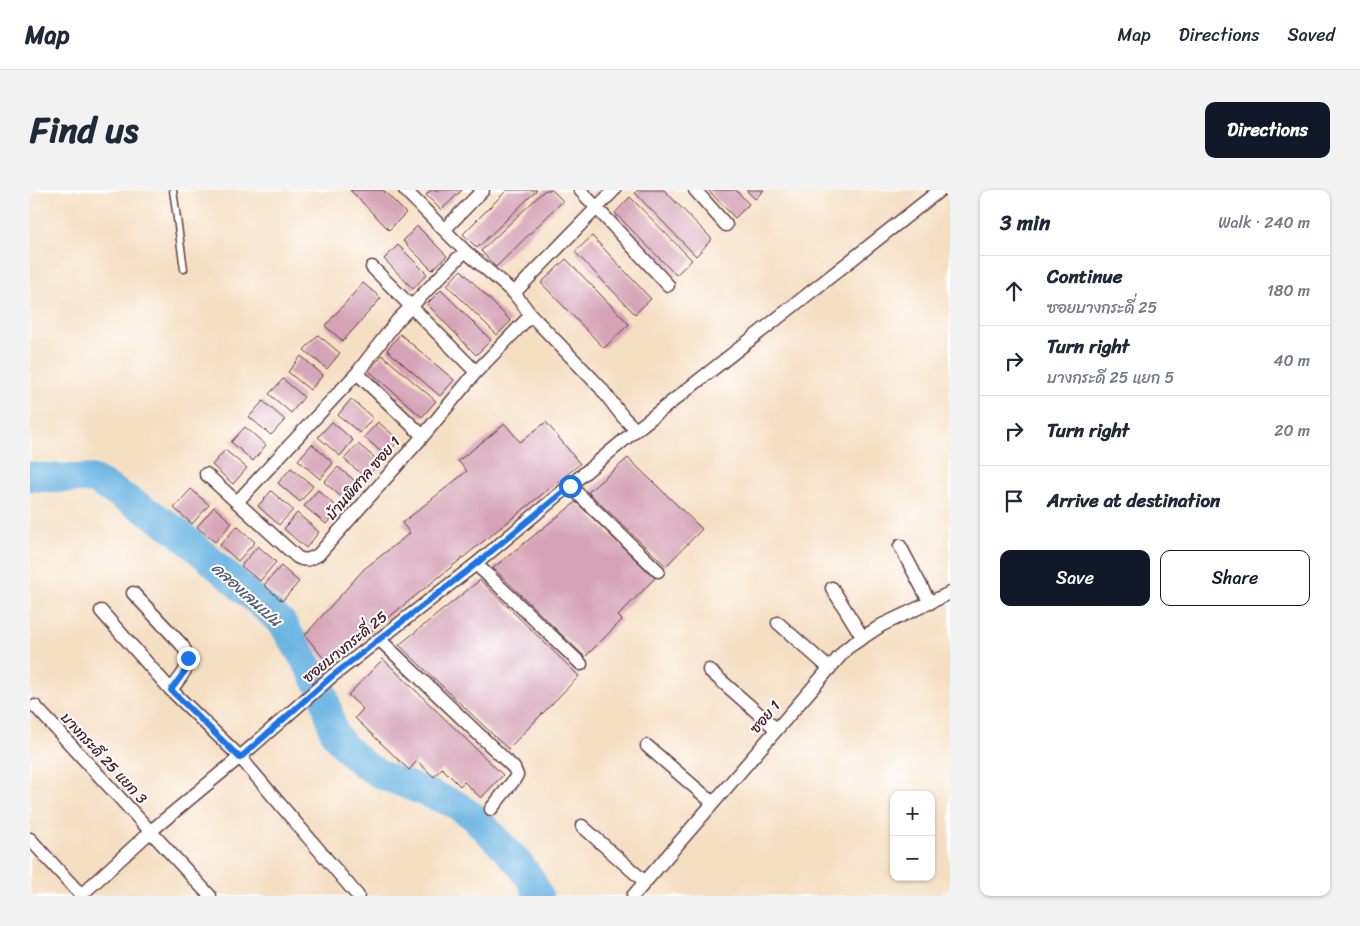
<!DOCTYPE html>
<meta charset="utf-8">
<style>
body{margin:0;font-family:Sriracha,"Playpen Sans Thai",sans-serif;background:#f2f2f3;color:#1f2937}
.controls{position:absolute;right:15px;bottom:15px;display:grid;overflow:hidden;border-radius:10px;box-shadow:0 1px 4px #0004}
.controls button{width:45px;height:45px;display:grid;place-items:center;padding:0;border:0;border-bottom:1px solid #e0e1e3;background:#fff;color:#1f2937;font:25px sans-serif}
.stop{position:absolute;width:15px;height:15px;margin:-11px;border:4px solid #1a73e8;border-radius:50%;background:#fff}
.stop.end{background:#1a73e8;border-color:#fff;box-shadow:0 1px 5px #0008}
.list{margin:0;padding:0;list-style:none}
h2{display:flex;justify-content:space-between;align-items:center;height:65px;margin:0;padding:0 20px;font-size:21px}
h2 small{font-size:16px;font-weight:400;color:#747a83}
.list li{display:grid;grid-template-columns:32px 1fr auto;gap:15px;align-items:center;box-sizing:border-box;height:70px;padding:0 20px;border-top:1px solid #e0e1e3}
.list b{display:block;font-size:19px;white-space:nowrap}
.list p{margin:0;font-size:16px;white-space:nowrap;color:#747a83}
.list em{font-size:16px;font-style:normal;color:#747a83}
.actions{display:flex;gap:10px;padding:15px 20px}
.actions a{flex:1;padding:11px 0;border:1px solid #111827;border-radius:10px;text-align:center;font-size:18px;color:#111827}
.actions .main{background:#111827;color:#fff}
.icon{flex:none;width:28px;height:28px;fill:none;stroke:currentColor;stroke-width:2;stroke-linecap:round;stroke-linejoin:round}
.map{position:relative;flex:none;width:920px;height:706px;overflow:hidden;border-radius:10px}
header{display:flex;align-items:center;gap:30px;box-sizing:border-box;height:70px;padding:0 25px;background:#fff;border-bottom:1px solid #e0e1e3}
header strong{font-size:24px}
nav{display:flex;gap:28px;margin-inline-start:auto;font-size:18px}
.intro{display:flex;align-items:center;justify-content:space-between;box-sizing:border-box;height:120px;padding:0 30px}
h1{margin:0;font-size:35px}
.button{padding:12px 22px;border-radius:10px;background:#111827;color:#fff;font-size:18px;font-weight:700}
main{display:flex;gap:30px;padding:0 30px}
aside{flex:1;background:#fff;border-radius:10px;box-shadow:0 1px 4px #0004}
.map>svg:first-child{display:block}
</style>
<header>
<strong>Map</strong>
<nav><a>Map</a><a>Directions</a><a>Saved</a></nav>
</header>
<div class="intro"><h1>Find us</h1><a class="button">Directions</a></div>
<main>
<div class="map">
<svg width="920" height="706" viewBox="0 0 920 706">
<rect width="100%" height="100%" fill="#fff"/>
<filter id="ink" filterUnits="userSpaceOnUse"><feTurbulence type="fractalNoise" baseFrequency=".02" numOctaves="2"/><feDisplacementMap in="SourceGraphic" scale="10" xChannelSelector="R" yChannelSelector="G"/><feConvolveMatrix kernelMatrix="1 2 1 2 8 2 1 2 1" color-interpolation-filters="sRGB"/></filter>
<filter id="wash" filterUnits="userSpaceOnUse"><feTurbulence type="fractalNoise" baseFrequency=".0096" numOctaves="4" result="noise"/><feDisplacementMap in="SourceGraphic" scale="20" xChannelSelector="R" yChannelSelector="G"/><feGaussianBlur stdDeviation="1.12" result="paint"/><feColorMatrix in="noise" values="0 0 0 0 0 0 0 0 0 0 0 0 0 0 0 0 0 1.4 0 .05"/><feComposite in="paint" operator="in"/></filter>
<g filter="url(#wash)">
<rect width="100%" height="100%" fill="#f5dfc3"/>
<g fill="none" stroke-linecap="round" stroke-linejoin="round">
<!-- river -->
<path stroke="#6ab4e2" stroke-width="29" d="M0,286L3,287L63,289L122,324L148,342L252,433L281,480L294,506L304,543L314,556L333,574L352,585L425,614L444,627L487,671L500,688L509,706"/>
</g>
<g id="blocks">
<!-- building -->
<path fill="#d5a2b6" d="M320,0H353L376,23L359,40Z
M401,0H432L411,20L396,5Z
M477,0H507L447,58L433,44Z
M515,0H522L533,11L466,77L451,61Z
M608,0H634L682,49L666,66L605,3Z
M678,0H706L719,14L705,28Z
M716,0H734L725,9Z
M600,7L662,70L646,85L585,23Z
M387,36L417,66L402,80L373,51Z
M562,46L621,109L605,124L545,62Z
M368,55L397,84L383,99L354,69Z
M536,69L599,134L574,158L511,93Z
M431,80L481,131L467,145L417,95Z
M333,93L351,108L313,151L295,136Z
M411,100L461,150L446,165L397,114Z
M370,144L424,190L410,206L357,160Z
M288,145L310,163L297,179L274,160Z
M352,165L406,211L392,227L339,181Z
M271,166L293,185L280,200L258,182Z
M253,189L274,207L261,223L239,204Z
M321,209L343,228L330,243L308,225Z
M233,211L255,230L241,245L219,227Z
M302,232L323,250L310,266L288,247Z
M348,232L369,250L356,266L334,247Z
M516,232L550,274L299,475L275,445L334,379L380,343L372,333L437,281L428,271L475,234L490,252Z
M215,237L236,255L223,271L201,252Z
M282,254L303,273L290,289L268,270Z
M328,254L350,272L336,288L314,269Z
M195,260L217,278L203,294L182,275Z
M598,268L672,339L636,376L558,302Z
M308,277L330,295L316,311L294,292Z
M261,278L283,296L270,312L248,293Z
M161,299L179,315L162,334L144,318Z
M288,300L309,319L296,334L274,316Z
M241,301L263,320L249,335L228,316Z
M546,312L625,388L588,426L592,430L555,467L463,378Z
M184,317L202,333L185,352L167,337Z
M267,323L289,342L276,358L254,339Z
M207,336L225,352L208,371L190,355Z
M228,356L246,372L230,391L211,376Z
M251,376L269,392L252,411L234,395Z
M450,390L549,486L478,559L369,455Z
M353,469L473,585L451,608L434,592L430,596L412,578L404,587L387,571L379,580L325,528L333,519L318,505Z"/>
</g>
</g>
<g filter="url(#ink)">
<use href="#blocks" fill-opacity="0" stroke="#643c42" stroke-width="1"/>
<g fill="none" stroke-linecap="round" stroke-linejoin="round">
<defs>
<path id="service" d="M143,0L154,79"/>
<path id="minor" d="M375,0L435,61L484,103L501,125L570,197L593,227L606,240
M550,0L638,95
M665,0L696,35
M414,40L453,0
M342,77L446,182
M484,103L584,0
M327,183L393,246
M176,284L267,367C275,372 280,369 288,365L393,246L446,182L501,125
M540,296L628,381
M207,312L327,183L367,131L435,61
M870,356L900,413
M446,374L551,474
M802,398L833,448
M103,403L152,455C165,475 153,483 141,500
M71,421L141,500L210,567L328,706
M748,433L799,478
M349,449L484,578L487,585L484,590L461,619
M679,480L746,539
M5,516L180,706
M617,556L683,613
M552,636L615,692
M0,649L51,705
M50,706L121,641L210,567L301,487L446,374L606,240L910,0
M603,706L817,458L852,435L920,403"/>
</defs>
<!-- service casing -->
<use href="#service" stroke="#643c42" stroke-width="9"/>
<!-- minor casing -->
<use href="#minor" stroke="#643c42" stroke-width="15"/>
<!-- service -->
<use href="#service" stroke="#fff" stroke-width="6"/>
<!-- minor -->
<use href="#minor" stroke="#fff" stroke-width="12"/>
</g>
</g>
<g fill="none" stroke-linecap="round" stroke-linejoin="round" filter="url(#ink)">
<!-- route -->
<path stroke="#1a73e8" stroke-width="6" d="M158,468V477L141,500L210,568L301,487L446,374L540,296"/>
</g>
<g text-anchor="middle" stroke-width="4" stroke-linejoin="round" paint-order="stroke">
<!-- street labels -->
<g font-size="15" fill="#4a1f2b" stroke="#fff">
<text transform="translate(333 288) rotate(-49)" y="5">บ้านพิศาล ซอย 1</text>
<text transform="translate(315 457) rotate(-39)" y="5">ซอยบางกระดี่ 25</text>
<text transform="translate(735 527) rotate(-50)" y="5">ซอย 1</text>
<text transform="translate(74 568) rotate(47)" y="5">บางกระดี 25 แยก 3</text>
</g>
<!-- water labels -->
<g font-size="16" font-style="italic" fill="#575b74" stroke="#fff">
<text transform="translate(217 404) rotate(42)" y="6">คลองเลนเปน</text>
</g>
</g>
</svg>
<div class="controls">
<button>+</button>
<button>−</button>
</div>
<div class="stop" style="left:540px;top:296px"></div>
<div class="stop end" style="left:158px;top:468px"></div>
</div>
<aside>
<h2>3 min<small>Walk · 240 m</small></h2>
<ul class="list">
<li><svg class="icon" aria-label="ahead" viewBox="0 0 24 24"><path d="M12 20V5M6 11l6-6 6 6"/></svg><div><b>Continue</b><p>ซอยบางกระดี่ 25</p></div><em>180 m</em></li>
<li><svg class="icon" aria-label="right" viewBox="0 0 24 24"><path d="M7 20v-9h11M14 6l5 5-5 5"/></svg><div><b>Turn right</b><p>บางกระดี 25 แยก 5</p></div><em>40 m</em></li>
<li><svg class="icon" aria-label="right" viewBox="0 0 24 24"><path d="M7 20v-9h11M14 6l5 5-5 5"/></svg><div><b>Turn right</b></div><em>20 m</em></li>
<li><svg class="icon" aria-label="arrive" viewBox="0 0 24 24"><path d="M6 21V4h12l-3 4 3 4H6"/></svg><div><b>Arrive at destination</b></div></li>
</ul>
<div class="actions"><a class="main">Save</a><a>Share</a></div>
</aside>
</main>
